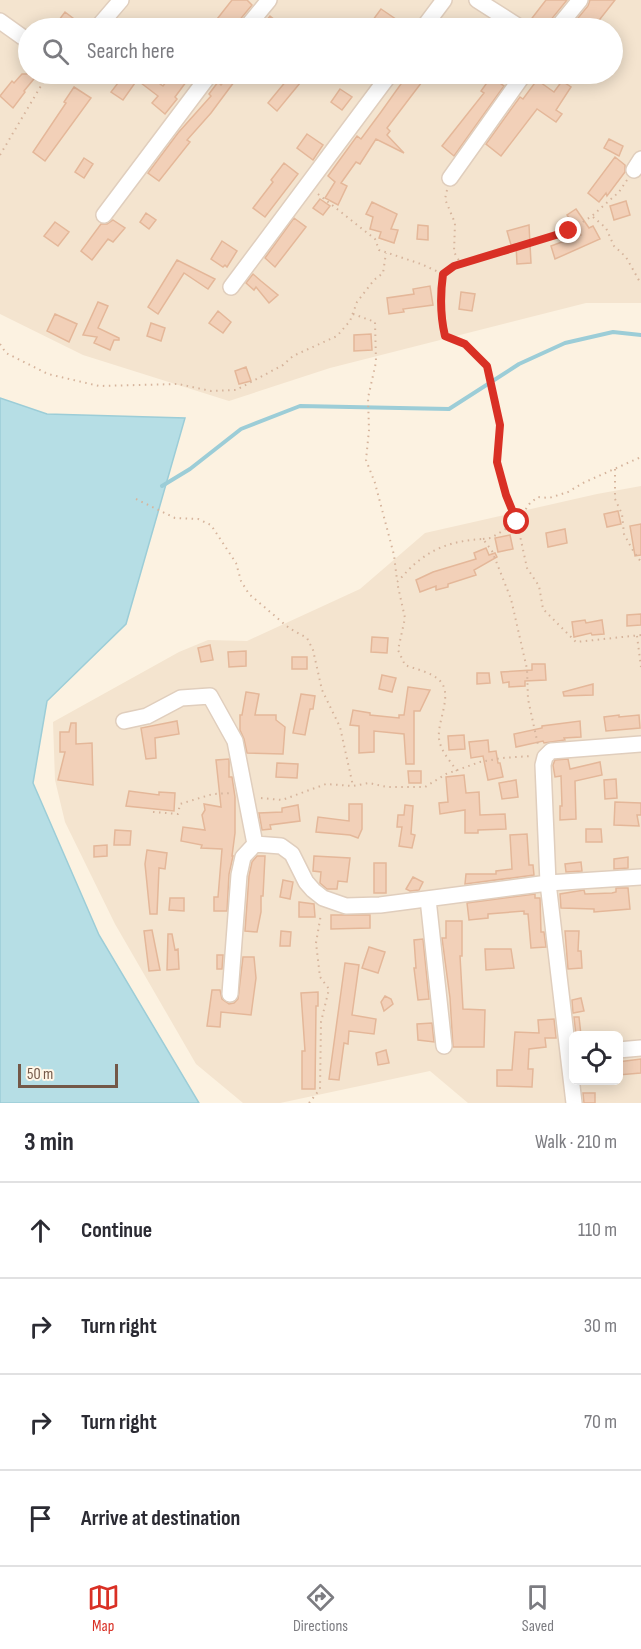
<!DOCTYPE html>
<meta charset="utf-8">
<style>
body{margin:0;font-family:"Sofia Sans Condensed",sans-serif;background:#f2f2f3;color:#2b2b33}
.controls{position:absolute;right:18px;bottom:18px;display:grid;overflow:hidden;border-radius:9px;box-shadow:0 3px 15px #0003}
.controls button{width:54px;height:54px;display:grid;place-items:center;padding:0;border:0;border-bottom:2px solid #e1e1e2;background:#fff;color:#2b2b33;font:30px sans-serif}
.scale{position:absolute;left:18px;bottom:15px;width:100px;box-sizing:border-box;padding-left:6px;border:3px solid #735848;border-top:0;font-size:16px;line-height:21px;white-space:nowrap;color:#735848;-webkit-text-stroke:4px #fff6e7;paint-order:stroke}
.stop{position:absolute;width:18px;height:18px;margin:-14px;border:4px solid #d93025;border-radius:50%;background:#fff}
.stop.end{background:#d93025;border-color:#fff;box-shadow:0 2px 6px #0008}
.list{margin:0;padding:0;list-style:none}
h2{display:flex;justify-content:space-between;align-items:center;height:78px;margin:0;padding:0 24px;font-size:26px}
h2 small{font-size:20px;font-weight:400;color:#7c7c81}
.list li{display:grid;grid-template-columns:39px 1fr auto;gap:18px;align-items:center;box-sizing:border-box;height:96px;padding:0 24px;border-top:2px solid #e1e1e2}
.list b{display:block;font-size:22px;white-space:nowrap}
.list em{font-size:20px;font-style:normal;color:#7c7c81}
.icon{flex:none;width:33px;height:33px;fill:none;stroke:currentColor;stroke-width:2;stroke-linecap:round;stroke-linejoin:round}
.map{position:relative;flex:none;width:641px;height:1103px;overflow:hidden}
.search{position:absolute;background:#fff;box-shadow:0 3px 15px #0003;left:18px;right:18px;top:18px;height:66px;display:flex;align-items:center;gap:15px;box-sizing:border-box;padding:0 21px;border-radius:33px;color:#7c7c81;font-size:22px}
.sheet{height:462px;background:#fff}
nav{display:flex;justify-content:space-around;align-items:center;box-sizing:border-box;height:84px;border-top:2px solid #e1e1e2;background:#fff;font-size:16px;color:#7c7c81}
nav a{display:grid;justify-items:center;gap:3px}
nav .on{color:#d93025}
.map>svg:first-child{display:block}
</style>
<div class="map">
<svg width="641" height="1103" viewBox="0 0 641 1103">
<rect width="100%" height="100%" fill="#fcf2e1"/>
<!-- residential -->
<path fill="#f4e4cf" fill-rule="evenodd" d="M0,0H641V303H586L330,368L229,401L83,355L0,314ZM28,28H612V74H28Z
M641,486V1103H468L430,1071L280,1103H243L196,1064L115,924L65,822L55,780L53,722L179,652L208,640L247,641L360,589L425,533L597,494ZM574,1036H618V1080H574Z"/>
<!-- water -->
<path fill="#b6dee5" stroke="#9ccdd7" stroke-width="1.5" d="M0,398L47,414L185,418L126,624L47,701L33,783L99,935L199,1103H0Z"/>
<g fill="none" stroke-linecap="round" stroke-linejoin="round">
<!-- stream -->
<path stroke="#9ccdd7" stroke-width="4" d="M162,486L190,469L241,429L300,406L449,409L519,364L565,343L613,332L641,335"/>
</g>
<!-- building -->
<path fill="#f2d0b8" stroke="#e4b799" stroke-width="1.5" d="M232,0H247L252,5L233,28H210Z
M546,0H567L549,22L547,28H533L529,22Z
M590,0H615L593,28H584L578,24L581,20L578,18L588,6Z
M381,9L409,28H367Z
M65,12L86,28H53Z
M270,16L285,28H260Z
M22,74H38L24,91L25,92L13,108L0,96L12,81L14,83Z
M105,74H146L163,86L172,74H192L175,97L177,99L165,114L152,103L158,96L137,80L123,100L111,92L118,83Z
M403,74H428L387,128L390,131L387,135L404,153L376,139L360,164L356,162L341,183L347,186L338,205L325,198L335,182L328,176L357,136L361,139L381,112L401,84L397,81Z
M291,75L300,83L277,111L268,103Z
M228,77L234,82L211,113L187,140L190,142L159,181L148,173L178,133L211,96L209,94L218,82L221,85Z
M491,77L504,86L454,156L442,146L484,93L481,91Z
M537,80L554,92L562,81L571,87L556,110L562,114L556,122L537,109L501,156L486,144L520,97L523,99Z
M74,87L91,98L45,161L33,152L66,103L64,102Z
M340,89L352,97L342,110L331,102Z
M307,134L323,145L313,160L297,148Z
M609,139L623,146L619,156L604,148Z
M615,157L625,165V172L607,196L606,193L599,202L588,193Z
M84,158L93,164L84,178L75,172Z
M284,163L298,174L265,217L253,208L273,182L271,180Z
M320,199L330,206L323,215L313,208Z
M626,201L630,215L614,220L610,206Z
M372,202L397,214L391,229L398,230L394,243L379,238L381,232L370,229L373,217L366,214Z
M576,209L589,228L593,226L600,239L555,259L551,246L581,235L567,215Z
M146,213L156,220L149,229L140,222Z
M294,218L306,227L275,267L265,258Z
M113,220L125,228L113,242L108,239L92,260L81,251L101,224H107Z
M55,222L69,232L58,246L44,236Z
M418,225L428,226V240L417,239Z
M529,225L531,263L517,264L516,244L511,245L507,231Z
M222,241L237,251L227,267L225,265L223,267L211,259Z
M177,260L215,279L208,289L184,273L158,314L148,307Z
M253,274L261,281L278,295L269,303L256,287L254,290L246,283Z
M430,286L433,305L403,309L404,312L389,314L387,298L414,294L413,289Z
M461,292L475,294L472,311L459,309Z
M98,302L108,306L98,328L119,338V340H114L110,350L94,343L97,337L83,335Z
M218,311L231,322L223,333L209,323Z
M55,314L77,324L69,342L47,331Z
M151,323L165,328L161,341L147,336Z
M371,334L372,350L354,351V335Z
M246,367L251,381L239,384L235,371Z
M618,511L621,524L607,527L604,514Z
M641,524V555L635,556L630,526Z
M565,529L567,543L548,547L546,533Z
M510,535L513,549L498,552L495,538Z
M486,548L489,555L495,553L497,557L474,570L476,575L448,584V587L436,590V586L420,592L416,580L433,572L476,559L474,553Z
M641,614V625L627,626V615Z
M585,620L586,623L602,620L604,634L592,635L591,633L574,637L572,622Z
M372,637L388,638L387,653L371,652Z
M210,645L213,660L201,662L198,648Z
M246,651V666L229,667L228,652Z
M292,657H307V669H292Z
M532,664H545L546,680L525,681V686L509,687V682L503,683L501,672L532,670Z
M477,673H489L490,683L477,684Z
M382,675L396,678L392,692L379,689Z
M593,684V695L564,696L563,692Z
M408,687L430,690L420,711H414V764H406L404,734L374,731V752L359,753V726L350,725L353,710L370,713V715L399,718V715H404Z
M246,692L259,694L255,715H276V720L285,727L283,754L247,753L244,739L240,730V715H242Z
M301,694L315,696L313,709H310L305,735L293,733Z
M619,715V717L639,715L640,728L606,731L604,717Z
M177,721L179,734L155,738L156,758L146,759L141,728Z
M580,721L581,737L564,738L565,740L544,743L543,741L516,747L514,734L542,728V726Z
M71,723H76V744L92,743L93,785L58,780L65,752H60V732H69Z
M464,735L465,749L449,750L448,736Z
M488,740L489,752L496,751L498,763H500L503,777L488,780L483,756L471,758L469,742Z
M229,759V777H232L235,797V833L232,856H233L229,874L227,911H214V897H218L222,849L201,848L202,845L181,841L183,827L205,830L202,815L205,810L204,804L221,807L216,760Z
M568,759L570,769L600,762L602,775L575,781L576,819L560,820V806H562L561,776L555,777L553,765L555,760Z
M277,763L298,764L297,778L276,777Z
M408,771H421V783H409Z
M464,775L466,793L479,792L480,815L505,814L506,829L478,830V833H465V810L440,814L439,803L448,802L446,777Z
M616,779L617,798L605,799L604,780Z
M516,780L518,797L502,799L499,783Z
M129,791L159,795V792L175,793L174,811L126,806Z
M615,802L641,803V815H637L639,826L614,825Z
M349,804H362V829L358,838L350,835L316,832L318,817L349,821Z
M298,805L300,821L270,825L271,829L262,830L259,813L282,812V808Z
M405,805L413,806L411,834L415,835L412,848L399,846L402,827H397L398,815H404Z
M586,829H601L602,842H586Z
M115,830L131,831L130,845H114Z
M527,834L529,865H533L534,875L465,884L466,874H496V871L512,869L510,835Z
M107,845V856L94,857V846Z
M147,850L167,853L165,869L159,868L157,914H150L145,864Z
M257,856H265L263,896H261V912L257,932L245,931L249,876L252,862Z
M314,856L350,858L347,882L338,881L337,889H327L320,883L321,872L313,871Z
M628,857V868L614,869V859Z
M581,862L582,871L566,872L565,864Z
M374,863H386V893H374Z
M413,877L423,882L419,890L410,891L406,889Z
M283,880L293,882L290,899L280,897Z
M616,888H628L630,909L594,912V909L561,908L560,894L584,890L585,894L612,893L616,892Z
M535,894V898H540L541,932H544L546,947L531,948L528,914H524V911L488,914V918L469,920L467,903Z
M170,898H184V911L169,910Z
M299,902L314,904L315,917H299Z
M331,915H370V928L331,929Z
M446,921H462V956H460L463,1009L485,1010L484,1047H453L450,998L442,938H446Z
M152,930L160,970L149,971L144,931Z
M281,931L291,932L290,946H280Z
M565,931H579L578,951H581L582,968L568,969Z
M168,934H172L175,950L178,949L179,969L167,970Z
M423,939L429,999L418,1000L414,968H416L414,940Z
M369,947L385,952L378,973L362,968Z
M485,949H511L514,968L486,970Z
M217,955H223L222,969H217Z
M243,957H254L256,978L251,1015L221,1012L220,1027L207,1026L212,990H220L222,999L229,1004L234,1003L238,999Z
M345,963L359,965L352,1015L376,1019L374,1034L349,1031L348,1044L344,1043L339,1080L329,1079Z
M318,992V1006H316L315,1089H302V1051H305L301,993Z
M385,996L391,999L393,1004L384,1011L381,1002Z
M581,998L584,1011L573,1013L572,1000Z
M574,1017H579L581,1035H576Z
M554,1019L556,1038H545L546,1047L529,1049L528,1069H533L532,1087L497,1086V1070H512L515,1032L539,1033L538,1020Z
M432,1023L434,1042L418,1040L417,1024Z
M386,1050L389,1063L378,1065L376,1053Z
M641,1059V1073L618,1075V1062Z
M583,1093H595V1103H584Z"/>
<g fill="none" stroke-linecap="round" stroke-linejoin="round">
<defs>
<path id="street" d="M477,0L521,28
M0,21L28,41
M97,28L121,0
M246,28L269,0
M423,28L444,0
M557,28L580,0
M634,170L641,159
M450,178L524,74
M104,215L210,74
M231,287L390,74
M124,721L147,716L181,698L210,696L235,741L255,844
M428,899L444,1046
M230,994L239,875L243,857L255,844L281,846L292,854L306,882L313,890L323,898L346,906L380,905L548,883L641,877
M618,1050L641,1048
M574,1103L548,883L543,765L545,757L551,751L641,744"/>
</defs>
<!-- street casing -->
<use href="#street" stroke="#e0cebd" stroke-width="18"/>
<!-- path -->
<path stroke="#d6b49c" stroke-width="2" stroke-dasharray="1.5 4.5" stroke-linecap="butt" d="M0,155L48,74
M627,180L619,192L592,216L569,231L454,266L443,274C440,296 440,315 445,336L465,344L487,366L499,425L497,462L506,495L517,522L527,568L539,586L543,609L576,642L641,635
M447,190L445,199L455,223L454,252L461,264
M318,194L375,239L379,250L421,264L443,274
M593,217L606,228L614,246L626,257L641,284
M353,314L375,322L376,362L368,398L369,430L366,460L375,483L394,555L397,580
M0,344L6,353L48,374L99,386L178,384L211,391L236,390L283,365L293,356L337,336L350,321L357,302L374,280L383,273L386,253
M615,469V499L622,514L624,534L632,549L641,562
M136,499L175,518L198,519L211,525L236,563L241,581L249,594L289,628L307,638L313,650L322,690L340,727L353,786
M483,539L491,538L517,522L530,503L538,497L549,498L568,492L583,483L641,457
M637,636L641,667
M457,771C450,761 440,750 439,738C437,721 454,693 439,680C431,672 415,669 405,665L398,650L405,618L397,582C405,574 412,565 421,559C439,545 461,540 483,539L492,551L511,599L527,669L528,699L538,745
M261,798L282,800L326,784L353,786L369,783L387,787H425L446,774L480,762L502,758L531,756
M153,812L178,814L180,804L213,794L232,793
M309,1103L320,1089L321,1022L329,989L320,977L316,943L321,914"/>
<!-- street -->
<use href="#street" stroke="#fff" stroke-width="15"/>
</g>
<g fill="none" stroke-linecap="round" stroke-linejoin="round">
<!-- route -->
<path stroke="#d93025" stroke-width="8" d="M517,522L506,495L497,462L500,425L487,366L465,344L445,336C440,315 440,296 443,274L454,266L569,231"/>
</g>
</svg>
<div class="controls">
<button><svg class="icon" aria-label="locate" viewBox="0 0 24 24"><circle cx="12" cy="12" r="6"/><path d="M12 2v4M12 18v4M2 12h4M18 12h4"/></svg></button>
</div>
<div class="scale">50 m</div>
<div class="stop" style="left:517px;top:522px"></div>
<div class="stop end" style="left:569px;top:231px"></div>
<div class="search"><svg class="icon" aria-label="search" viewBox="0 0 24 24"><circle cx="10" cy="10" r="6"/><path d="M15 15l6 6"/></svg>Search here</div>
</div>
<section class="sheet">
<h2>3 min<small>Walk · 210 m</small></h2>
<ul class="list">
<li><svg class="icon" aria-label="ahead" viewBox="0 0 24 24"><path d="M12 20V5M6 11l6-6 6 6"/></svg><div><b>Continue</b></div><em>110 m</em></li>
<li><svg class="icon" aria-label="right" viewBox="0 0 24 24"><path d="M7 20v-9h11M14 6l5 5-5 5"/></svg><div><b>Turn right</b></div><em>30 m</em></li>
<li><svg class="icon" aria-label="right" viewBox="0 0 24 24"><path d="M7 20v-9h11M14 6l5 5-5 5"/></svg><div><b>Turn right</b></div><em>70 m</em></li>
<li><svg class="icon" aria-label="arrive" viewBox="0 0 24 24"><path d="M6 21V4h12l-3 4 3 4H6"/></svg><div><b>Arrive at destination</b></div></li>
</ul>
</section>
<nav>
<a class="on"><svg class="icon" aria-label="map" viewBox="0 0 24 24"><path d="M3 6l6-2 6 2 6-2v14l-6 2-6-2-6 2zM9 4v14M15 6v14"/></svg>Map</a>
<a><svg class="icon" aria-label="directions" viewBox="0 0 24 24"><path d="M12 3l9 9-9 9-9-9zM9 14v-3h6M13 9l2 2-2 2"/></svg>Directions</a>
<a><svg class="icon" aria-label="saved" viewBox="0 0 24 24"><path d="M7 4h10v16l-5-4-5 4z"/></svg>Saved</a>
</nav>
